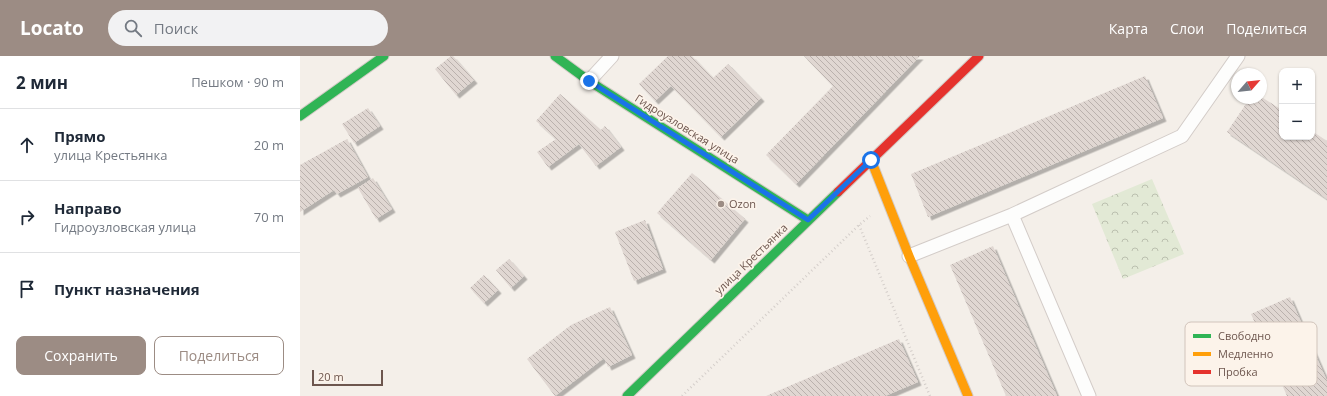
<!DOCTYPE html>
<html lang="ru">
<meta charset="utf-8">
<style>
body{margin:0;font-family:"Open Sans",sans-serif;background:#f2f2f3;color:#1f2937}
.controls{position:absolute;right:12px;top:12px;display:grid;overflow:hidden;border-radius:8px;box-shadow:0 1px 3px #0004}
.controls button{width:36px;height:36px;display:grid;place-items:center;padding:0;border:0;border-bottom:1px solid #e0e1e3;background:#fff;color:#1f2937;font:20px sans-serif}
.compass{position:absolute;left:931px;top:12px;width:36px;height:36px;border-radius:50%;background:#fff;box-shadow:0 1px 3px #0004;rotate:62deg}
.scale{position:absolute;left:12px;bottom:10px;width:71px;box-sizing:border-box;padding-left:4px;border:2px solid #6d564e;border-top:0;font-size:11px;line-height:14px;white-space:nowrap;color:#6d564e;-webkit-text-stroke:3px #fcf3ea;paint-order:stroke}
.stop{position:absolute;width:12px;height:12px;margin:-9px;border:3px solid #1a73e8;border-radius:50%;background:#fff}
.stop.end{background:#1a73e8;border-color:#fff;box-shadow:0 1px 4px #0008}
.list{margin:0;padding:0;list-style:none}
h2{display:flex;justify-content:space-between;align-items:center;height:52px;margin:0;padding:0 16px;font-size:17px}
h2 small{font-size:13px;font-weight:400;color:#747a83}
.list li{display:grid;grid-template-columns:26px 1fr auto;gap:12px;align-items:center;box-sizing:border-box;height:72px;padding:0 16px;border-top:1px solid #e0e1e3}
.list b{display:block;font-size:15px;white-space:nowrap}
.list p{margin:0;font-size:13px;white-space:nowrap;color:#747a83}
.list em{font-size:13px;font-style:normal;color:#747a83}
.actions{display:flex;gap:8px;padding:12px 16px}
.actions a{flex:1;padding:9px 0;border:1px solid #9c8c84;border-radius:8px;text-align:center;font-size:14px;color:#9c8c84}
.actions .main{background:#9c8c84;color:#fff}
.icon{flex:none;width:22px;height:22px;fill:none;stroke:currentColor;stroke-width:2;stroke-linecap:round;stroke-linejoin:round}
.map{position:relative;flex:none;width:1027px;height:340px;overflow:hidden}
header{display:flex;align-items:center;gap:24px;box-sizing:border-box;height:56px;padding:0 20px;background:#9c8c84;color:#fff}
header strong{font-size:19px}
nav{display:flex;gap:22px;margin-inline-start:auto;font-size:14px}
.search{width:280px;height:36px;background:#f2f2f3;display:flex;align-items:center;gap:10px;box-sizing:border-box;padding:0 14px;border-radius:22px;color:#747a83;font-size:15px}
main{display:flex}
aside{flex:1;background:#fff}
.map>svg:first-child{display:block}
</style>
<header>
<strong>Locato</strong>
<div class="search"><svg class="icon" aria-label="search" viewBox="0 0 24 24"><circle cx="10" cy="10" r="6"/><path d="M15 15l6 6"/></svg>Поиск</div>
<nav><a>Карта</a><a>Слои</a><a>Поделиться</a></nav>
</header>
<main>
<aside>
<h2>2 мин<small>Пешком · 90 m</small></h2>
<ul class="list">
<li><svg class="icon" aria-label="ahead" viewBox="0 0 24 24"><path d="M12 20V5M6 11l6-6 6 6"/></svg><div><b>Прямо</b><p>улица Крестьянка</p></div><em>20 m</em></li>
<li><svg class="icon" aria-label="right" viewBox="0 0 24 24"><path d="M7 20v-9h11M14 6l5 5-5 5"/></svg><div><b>Направо</b><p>Гидроузловская улица</p></div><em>70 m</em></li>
<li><svg class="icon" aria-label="arrive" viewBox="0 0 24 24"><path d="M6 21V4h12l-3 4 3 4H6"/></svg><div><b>Пункт назначения</b></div></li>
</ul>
<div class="actions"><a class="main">Сохранить</a><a>Поделиться</a></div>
</aside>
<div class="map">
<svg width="1027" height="340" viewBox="0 0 1027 340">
<defs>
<pattern id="park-crowns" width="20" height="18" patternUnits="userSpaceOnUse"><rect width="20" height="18" fill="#e2e9d5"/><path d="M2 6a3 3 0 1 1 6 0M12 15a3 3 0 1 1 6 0" fill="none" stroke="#bbc0af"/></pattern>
<pattern id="building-back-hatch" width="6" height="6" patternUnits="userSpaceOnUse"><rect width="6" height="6" fill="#e0d7d2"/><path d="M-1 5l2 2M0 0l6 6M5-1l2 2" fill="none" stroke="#bab1ad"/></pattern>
<filter id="shadow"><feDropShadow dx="3.5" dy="3.5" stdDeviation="0" flood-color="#0004"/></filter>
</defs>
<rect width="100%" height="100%" fill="#f4efe9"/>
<!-- park -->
<path fill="url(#park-crowns)" d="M852,123L884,198L823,223L792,148Z"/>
<!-- building -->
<path fill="url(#building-back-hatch)" filter="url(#shadow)" d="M151,0H153L174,24L156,39L135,13Z
M368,0H392L413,22L428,8L461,42L421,81L371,30L355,45L339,28Z
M504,0H620L496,128L466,99L533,30Z
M845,20L863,62L628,161L611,118Z
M260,38L301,74L305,70L321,91L296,110L279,88L248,111L237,96L256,83L236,65Z
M950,42H963L982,54V81H1012V75L1027,85V143L927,76Z
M68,52L80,70L54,87L42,68Z
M47,83L68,121L37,138L34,134L0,156V109Z
M392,117L445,163L411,204L357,157Z
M73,122L92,153L76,163L58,132Z
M345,164L363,213L334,225L315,176Z
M693,190L757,340H706L650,209Z
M209,203L224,220L211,232L196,214Z
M184,219L198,234L184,247L170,232Z
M990,241L1027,325V340H987L951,258Z
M310,251L332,299L308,311L304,302L255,340L227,303L271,269Z
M599,283L618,326L585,340H466Z"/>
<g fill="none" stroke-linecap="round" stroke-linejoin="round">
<defs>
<path id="lane" d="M289,25L312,0
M712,159L789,340
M609,200L712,159L882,80L938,0"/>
<path id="fast" d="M255,0L289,25L508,164
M0,60L84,0
M327,340L538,136"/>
<path id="slow" d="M571,104L609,200L668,340"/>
<path id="jam" d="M538,136L679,0"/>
</defs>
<!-- lane casing -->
<use href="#lane" stroke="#d3ccc8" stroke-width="15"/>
<!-- fast casing -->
<use href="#fast" stroke="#d3cbc6" stroke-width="11"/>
<!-- slow casing -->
<use href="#slow" stroke="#d3cbc6" stroke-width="11"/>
<!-- jam casing -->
<use href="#jam" stroke="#d3cbc6" stroke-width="11"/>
<!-- path -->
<path stroke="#d4ceca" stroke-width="2.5" stroke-dasharray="1 3" stroke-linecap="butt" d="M559,169L630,340
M382,340L559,169L570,160"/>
<!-- lane -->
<use href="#lane" stroke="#fdfdfc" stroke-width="13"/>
<!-- fast -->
<use href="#fast" stroke="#30b455" stroke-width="9"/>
<!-- slow -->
<use href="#slow" stroke="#ff9f0a" stroke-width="9"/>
<!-- jam -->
<use href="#jam" stroke="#e5322d" stroke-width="9"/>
</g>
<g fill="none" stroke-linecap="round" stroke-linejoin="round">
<!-- route -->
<path stroke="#1a73e8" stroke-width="5" d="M289,25L508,164L571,104"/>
</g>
<!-- markers -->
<circle fill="#9c8c84" stroke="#fcf3ea" stroke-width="1.5" cx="421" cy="148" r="4"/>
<g text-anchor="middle" stroke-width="3.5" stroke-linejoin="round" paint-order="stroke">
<!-- street labels -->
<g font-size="11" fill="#6d564e" stroke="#fcf3ea">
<text transform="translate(387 73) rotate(32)" y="4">Гидроузловская улица</text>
<text transform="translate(451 203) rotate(-44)" y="4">улица Крестьянка</text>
</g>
<!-- poi labels -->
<g font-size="11" fill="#6d564e" stroke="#fcf3ea" text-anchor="start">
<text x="429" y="152">Ozon</text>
</g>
</g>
<!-- legend -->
<rect x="885" y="266" width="132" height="64" rx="6" fill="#fcf3ea" stroke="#d1c4bb" stroke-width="1"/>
<rect x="893" y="278" width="18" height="4" fill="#30b455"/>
<rect x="893" y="296" width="18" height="4" fill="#ff9f0a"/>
<rect x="893" y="314" width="18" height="4" fill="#e5322d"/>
<g font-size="11" fill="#6d564e">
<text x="918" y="284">Свободно</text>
<text x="918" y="302">Медленно</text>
<text x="918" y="320">Пробка</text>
</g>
</svg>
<div class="controls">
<button>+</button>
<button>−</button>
</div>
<svg class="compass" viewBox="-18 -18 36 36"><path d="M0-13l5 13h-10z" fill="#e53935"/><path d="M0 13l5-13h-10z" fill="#747a83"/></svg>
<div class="scale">20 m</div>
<div class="stop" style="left:571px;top:104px"></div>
<div class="stop end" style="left:289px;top:25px"></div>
</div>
</main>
